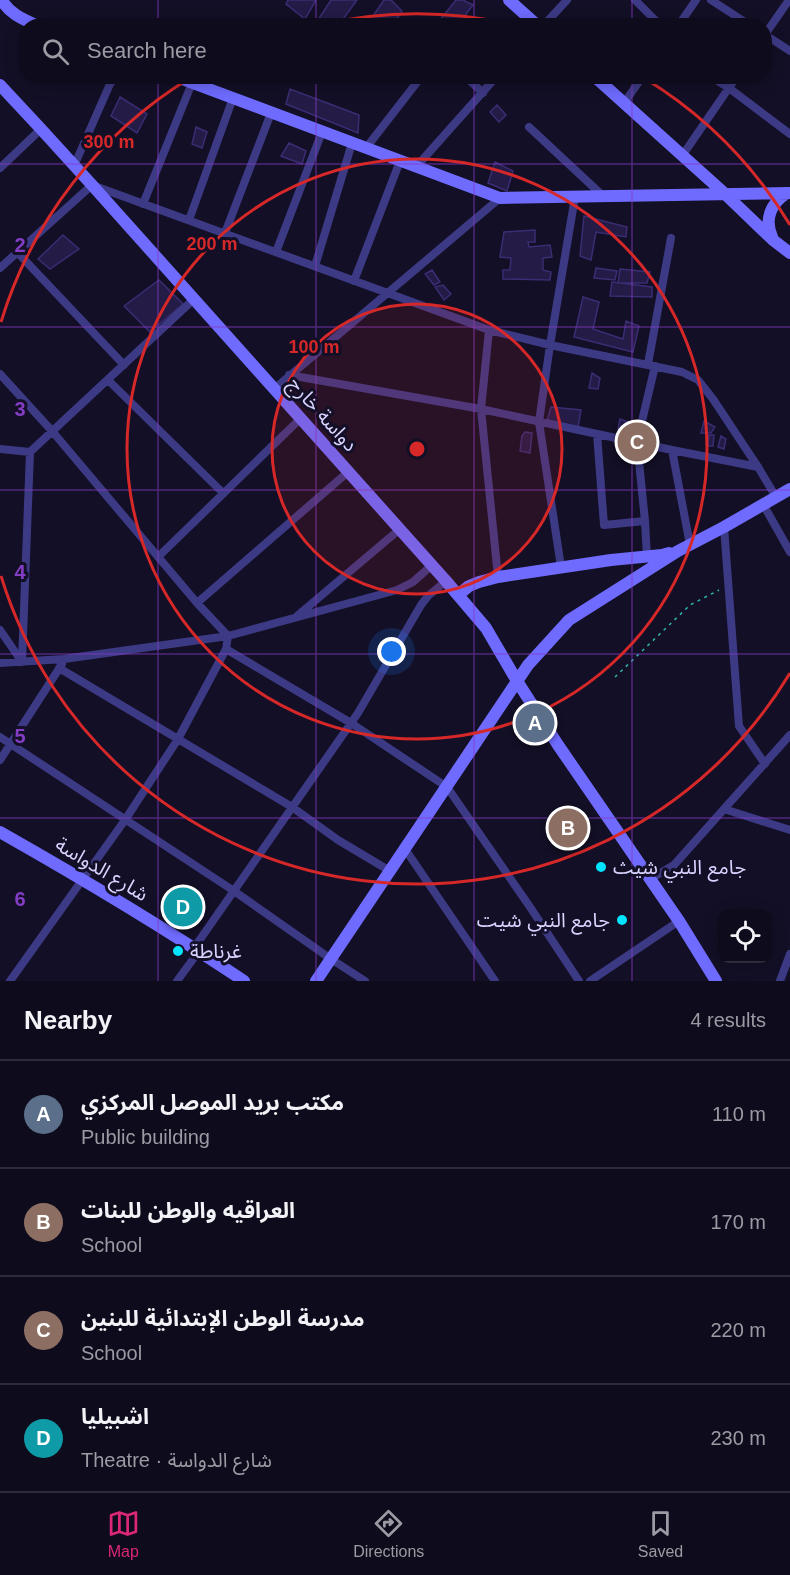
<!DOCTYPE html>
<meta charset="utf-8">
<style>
body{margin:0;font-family:Arial,"Noto Sans Arabic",sans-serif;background:#1c1929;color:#f1f3f6}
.controls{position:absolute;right:18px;bottom:18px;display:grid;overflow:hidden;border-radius:12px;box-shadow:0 3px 15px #0003}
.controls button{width:54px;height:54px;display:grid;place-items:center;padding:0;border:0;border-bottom:2px solid #2e2b3b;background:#0e0b1c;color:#f1f3f6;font:30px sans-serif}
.you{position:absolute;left:392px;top:652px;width:21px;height:21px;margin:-15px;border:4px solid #fff;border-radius:50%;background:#1a73e8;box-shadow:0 0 0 9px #1a73e833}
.badge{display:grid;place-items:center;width:39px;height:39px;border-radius:50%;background:#db2777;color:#fff;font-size:20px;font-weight:700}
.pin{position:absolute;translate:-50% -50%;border:3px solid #fff;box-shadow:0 2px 6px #0006}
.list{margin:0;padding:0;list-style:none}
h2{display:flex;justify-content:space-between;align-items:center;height:78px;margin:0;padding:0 24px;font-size:26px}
h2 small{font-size:20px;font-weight:400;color:#9b9ba3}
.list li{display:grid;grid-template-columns:39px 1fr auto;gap:18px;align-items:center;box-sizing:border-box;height:108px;padding:0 24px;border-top:2px solid #2e2b3b}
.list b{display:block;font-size:22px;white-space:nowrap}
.list p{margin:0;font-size:20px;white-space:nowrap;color:#9b9ba3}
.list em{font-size:20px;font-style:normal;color:#9b9ba3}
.icon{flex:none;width:33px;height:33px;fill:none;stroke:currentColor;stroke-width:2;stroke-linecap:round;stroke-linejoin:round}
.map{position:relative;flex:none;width:790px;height:981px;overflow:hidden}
.search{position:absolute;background:#0e0b1c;box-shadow:0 3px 15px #0003;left:18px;right:18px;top:18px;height:66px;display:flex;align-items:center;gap:15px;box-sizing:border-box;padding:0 21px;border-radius:24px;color:#9b9ba3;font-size:22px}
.sheet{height:510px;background:#0e0b1c}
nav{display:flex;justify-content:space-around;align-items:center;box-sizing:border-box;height:84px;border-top:2px solid #2e2b3b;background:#0e0b1c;font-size:16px;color:#9b9ba3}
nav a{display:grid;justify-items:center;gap:3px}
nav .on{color:#db2777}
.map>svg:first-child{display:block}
</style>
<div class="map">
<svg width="790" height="981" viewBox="0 0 790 981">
<rect width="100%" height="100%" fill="#130f26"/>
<!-- building -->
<path fill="#241b47" stroke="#3b2d73" stroke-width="1.5" d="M288,0H316L305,19L286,4Z
M331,0H357L338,26H314Z
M384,0H391L402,11L392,26H366Z
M456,0H463L473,5L457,26H435Z
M290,89L359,115L358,133L286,104Z
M120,97L147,114L137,133L111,116Z
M497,105L506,115L499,122L490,112Z
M196,127L207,132L202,148L192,144Z
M289,143L306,151L302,164L281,156Z
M495,162L513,171L507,191L488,183Z
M584,216L627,227L626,237L596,232L591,260L580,256Z
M535,230V242H528L529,247L550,245L552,257L543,258V270L551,272L550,280L503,279V270H510L511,258L500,257L504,232Z
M63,235L79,249L50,269L38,259Z
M596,268L617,271L615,280L594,278Z
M620,269L650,272L647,283H618Z
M432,270L440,282L434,285L425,274Z
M159,280L183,304L150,332L124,306Z
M612,282L652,287V297L610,296Z
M443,285L451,294L444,300L435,287Z
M583,297L599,302L593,329L623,339L626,321L639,326L633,352L574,337Z
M592,373L600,378L598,389L589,388Z
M551,407L581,410L578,427L547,421Z
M620,419L633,424L630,432L618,429Z
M704,421L715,427L711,433H701Z
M525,432L532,433L530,453L520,451L522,436Z
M709,435H714L713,446H708Z
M721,436L726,439L724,449L718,447Z"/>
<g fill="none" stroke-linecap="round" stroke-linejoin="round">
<!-- path -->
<path stroke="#2fb8b0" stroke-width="1.5" stroke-dasharray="3 4.5" stroke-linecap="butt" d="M615,677L690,605L719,590"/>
<!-- street -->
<path stroke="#3d3a85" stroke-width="8" d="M635,0L661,26
M711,0L751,26
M543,26L567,0
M678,26L696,0
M764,34L790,51
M764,36L789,0
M465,76L483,93
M710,76L729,88L790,134
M624,103L643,76
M529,127L603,196
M366,148L418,81
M682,156L737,76
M74,166L110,84L116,76
M416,167L497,76
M0,168L41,129
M143,204L192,83
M189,220L233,98
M225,233L271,113
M276,252L322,132
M18,253L124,365
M315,266L352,143
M0,268L92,185L489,330L550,345L682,372L698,380L713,399L758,467L776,497
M354,281L400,161
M489,330L481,409L498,577
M648,364L671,238
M0,374L52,431L197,603L228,636L226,649L178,739L125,820L10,981
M289,375L481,409L672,450L758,467
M108,380L223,493
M274,389L500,198
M597,434L604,525L645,521
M0,449L30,452
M672,450L690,545
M763,504L790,552
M724,527L739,726L765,764
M158,557L301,418
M647,557L645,521L637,442L655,366
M561,567L539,422L550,345L575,197
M197,603L348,472
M297,616L400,529
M0,630L22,662
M226,649L351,723L447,787L530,907L579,981
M22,662L30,452L194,299
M0,663L64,659L228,636L397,590L413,582L432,565
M59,668L292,807L338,840L390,871
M0,737L234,891L331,959L365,981
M0,760L62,664
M724,809L790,830
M405,849L495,981
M650,879L674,865L790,735
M194,948L358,713L421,605L428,596L446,581
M177,981L199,951
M590,981L679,921
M780,981L790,954"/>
<!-- secondary -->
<path stroke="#6f6bff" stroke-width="12" d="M2,0C9,14 25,20 38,26
M509,0L538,26
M174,76L500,198L790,193
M594,76L724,193L773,240L790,253
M0,85L41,129L92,185L446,581L486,628L517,681L558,745L679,921L716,981
M772,237C764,219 771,203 787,193
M458,595L469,586L479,582L498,577L611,560L662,555L669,553
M0,832C83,879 165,928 244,981
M316,981L528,665L569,620L678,551L724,527L790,489"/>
</g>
<!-- grid -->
<path fill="none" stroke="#843dc5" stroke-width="1.5" stroke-opacity="0.55" d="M158,0V26M316,0V26M474,0V26M632,0V26M158,76V981M316,76V981M474,76V981M632,76V981M0,164H790M0,327H790M0,490H790M0,654H790M0,818H790"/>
<!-- distance rings -->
<circle cx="417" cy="449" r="145" fill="#d62828" fill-opacity=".12"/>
<g fill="none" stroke="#d62828" stroke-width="3">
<circle cx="417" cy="449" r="145"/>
<circle cx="417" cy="449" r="290"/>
<path d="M790 673A435 435 0 0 1 1 576M1 322A435 435 0 0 1 190 78M319 25A435 435 0 0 1 515 25M644 78A435 435 0 0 1 790 225"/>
</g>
<!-- markers -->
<g fill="#00e5ff" stroke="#130f26" stroke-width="2">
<circle cx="601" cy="867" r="6"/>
<circle cx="622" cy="920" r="6"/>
<circle cx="178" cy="951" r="6"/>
</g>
<g text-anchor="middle" stroke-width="6" stroke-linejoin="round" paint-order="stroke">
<!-- street labels -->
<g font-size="20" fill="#d9d4ff" stroke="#130f26">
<text transform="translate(323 414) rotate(48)" y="7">دواسة خارج</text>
<text transform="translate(102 869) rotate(31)" y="7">شارع الدواسة</text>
</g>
<!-- poi labels -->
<g font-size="20" fill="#d9d4ff" stroke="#130f26" text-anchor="start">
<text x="613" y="874">جامع النبي شيث</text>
<text x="610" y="927" text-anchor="end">جامع النبي شيت</text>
<text x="190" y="958">غرناطة</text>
</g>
</g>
<g font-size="20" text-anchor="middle" font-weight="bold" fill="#843dc5" stroke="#130f26" stroke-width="6" stroke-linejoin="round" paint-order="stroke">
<text x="20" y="252">2</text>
<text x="20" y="416">3</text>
<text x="20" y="579">4</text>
<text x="20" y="743">5</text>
<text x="20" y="906">6</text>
</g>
<circle cx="417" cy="449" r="9" fill="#d62828" stroke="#130f26" stroke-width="3"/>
<g font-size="18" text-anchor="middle" font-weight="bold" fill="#d62828" stroke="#130f26" stroke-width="6" stroke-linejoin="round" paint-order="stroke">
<text x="109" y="148">300 m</text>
<text x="212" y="250">200 m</text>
<text x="314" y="353">100 m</text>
</g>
</svg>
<div class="controls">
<button><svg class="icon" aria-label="locate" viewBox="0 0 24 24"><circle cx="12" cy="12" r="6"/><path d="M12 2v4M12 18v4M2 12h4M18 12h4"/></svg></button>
</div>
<div class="you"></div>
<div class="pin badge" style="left:535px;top:723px;background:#5c6f8a">A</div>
<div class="pin badge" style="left:568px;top:828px;background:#8d6e63">B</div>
<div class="pin badge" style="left:637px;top:442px;background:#8d6e63">C</div>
<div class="pin badge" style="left:183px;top:907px;background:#0f9aa8">D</div>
<div class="search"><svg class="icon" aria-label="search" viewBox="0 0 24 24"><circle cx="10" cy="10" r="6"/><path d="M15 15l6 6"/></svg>Search here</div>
</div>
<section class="sheet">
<h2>Nearby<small>4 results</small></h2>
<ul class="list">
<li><span class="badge" style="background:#5c6f8a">A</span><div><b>مكتب بريد الموصل المركزي</b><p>Public building</p></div><em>110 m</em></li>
<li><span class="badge" style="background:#8d6e63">B</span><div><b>العراقيه والوطن للبنات</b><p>School</p></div><em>170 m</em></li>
<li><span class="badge" style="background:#8d6e63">C</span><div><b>مدرسة الوطن الإبتدائية للبنين</b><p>School</p></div><em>220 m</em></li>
<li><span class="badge" style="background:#0f9aa8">D</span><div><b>اشبيليا</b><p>Theatre · شارع الدواسة</p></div><em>230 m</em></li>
</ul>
</section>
<nav>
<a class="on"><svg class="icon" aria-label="map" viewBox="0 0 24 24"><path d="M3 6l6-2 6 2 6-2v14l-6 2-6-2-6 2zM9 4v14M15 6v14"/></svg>Map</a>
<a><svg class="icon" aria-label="directions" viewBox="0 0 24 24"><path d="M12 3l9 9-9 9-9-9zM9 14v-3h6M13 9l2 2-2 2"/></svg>Directions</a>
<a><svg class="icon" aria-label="saved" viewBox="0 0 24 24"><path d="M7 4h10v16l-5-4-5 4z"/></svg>Saved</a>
</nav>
